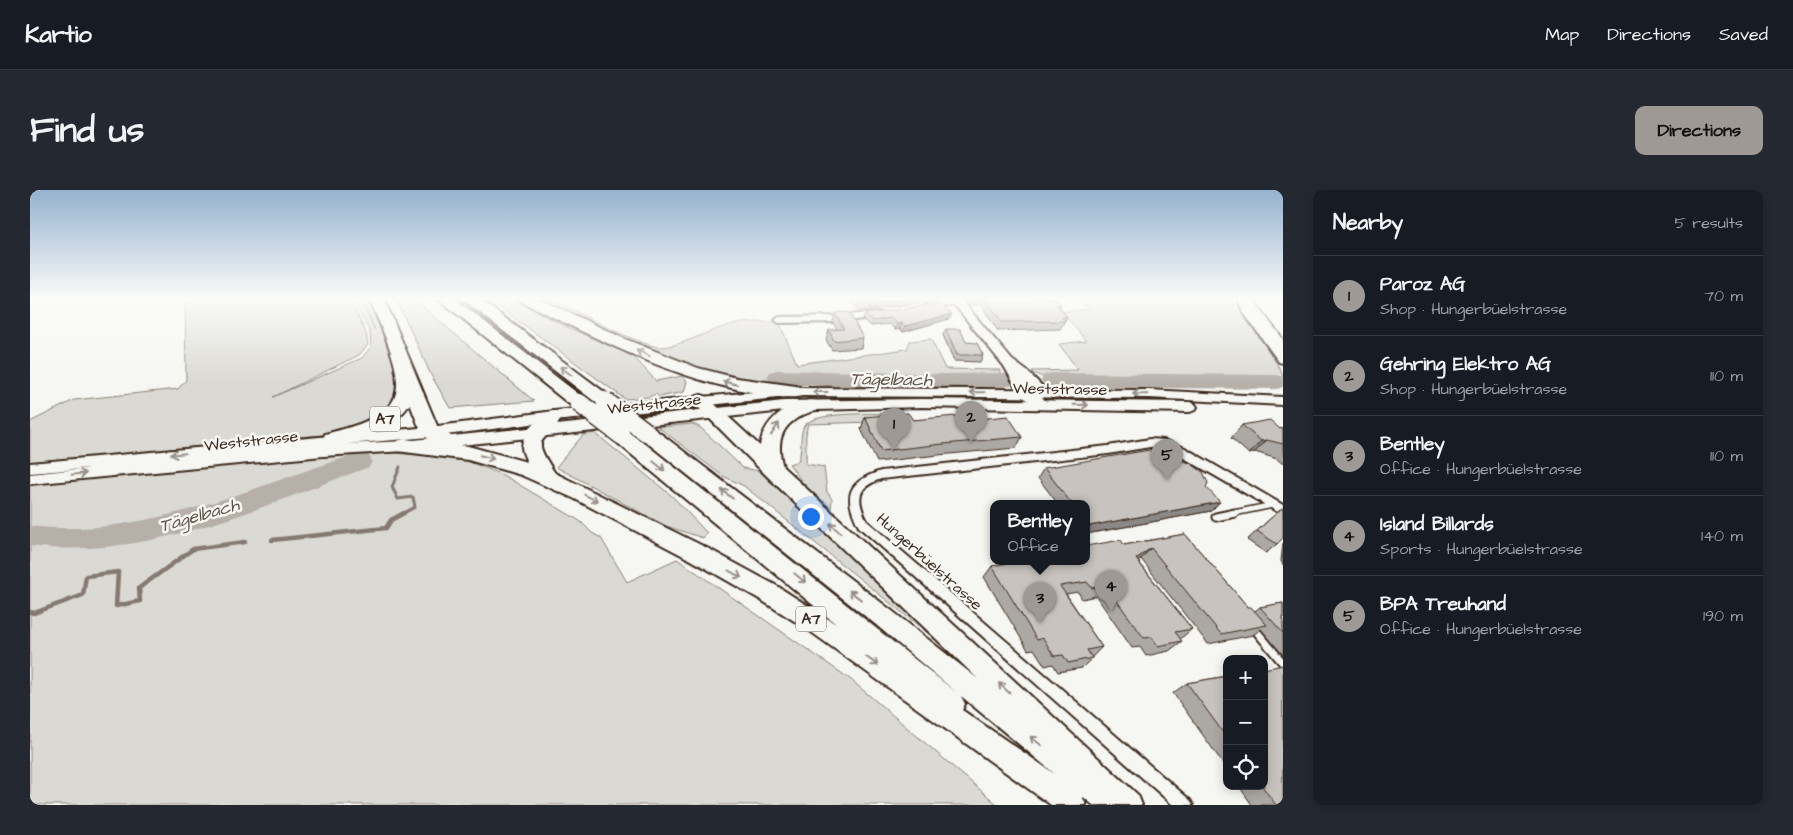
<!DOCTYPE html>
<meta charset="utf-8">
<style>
body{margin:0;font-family:"Architects Daughter",sans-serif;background:#242831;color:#f1f3f6}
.controls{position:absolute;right:15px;bottom:15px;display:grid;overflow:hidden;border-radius:10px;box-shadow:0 2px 12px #0003}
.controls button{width:45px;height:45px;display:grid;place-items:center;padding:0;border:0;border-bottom:1px solid #363941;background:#171b24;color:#f1f3f6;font:25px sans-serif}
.you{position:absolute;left:780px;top:326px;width:18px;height:18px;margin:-12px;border:4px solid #fff;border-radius:50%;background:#1a73e8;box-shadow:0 0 0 8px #1a73e833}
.badge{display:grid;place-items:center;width:32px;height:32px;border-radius:50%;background:#9f9995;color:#111;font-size:16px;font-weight:700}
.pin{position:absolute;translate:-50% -41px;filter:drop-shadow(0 1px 2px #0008)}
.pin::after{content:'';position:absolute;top:26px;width:18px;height:15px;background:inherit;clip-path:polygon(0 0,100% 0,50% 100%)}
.popup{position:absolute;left:960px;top:310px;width:100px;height:65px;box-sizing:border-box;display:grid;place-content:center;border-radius:10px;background:#171b24;filter:drop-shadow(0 1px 4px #0005);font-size:16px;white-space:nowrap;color:#9ea1a6}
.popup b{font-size:19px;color:#f1f3f6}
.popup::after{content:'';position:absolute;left:50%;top:100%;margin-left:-10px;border:10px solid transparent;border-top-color:#171b24}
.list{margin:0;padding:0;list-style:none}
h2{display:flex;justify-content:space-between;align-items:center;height:65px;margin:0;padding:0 20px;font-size:21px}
h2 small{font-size:16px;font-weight:400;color:#9ea1a6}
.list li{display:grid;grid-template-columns:32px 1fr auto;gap:15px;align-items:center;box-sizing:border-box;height:80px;padding:0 20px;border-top:1px solid #363941}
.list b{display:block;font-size:19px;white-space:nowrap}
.list p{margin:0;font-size:16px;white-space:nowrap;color:#9ea1a6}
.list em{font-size:16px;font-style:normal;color:#9ea1a6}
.icon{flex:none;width:28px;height:28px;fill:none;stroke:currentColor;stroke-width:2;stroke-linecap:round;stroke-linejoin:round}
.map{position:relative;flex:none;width:1253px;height:615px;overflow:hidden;border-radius:10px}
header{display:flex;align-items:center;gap:30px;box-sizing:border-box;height:70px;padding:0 25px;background:#171b24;border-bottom:1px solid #363941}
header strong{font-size:24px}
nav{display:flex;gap:28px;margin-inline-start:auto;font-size:18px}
.intro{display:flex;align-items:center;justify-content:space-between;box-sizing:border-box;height:120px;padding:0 30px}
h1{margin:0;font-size:35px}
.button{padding:12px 22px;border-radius:10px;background:#9f9995;color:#111;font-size:18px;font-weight:700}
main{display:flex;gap:30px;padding:0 30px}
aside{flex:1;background:#171b24;border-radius:10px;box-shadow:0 2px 12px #0003}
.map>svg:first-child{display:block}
</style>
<header>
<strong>Kartio</strong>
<nav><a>Map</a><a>Directions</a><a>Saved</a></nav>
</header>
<div class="intro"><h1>Find us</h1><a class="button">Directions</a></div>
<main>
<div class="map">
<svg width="1253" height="615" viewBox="0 0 1253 615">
<rect width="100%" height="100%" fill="#f6f6f2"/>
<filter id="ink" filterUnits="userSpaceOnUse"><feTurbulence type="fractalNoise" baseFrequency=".02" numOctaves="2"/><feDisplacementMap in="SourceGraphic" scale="10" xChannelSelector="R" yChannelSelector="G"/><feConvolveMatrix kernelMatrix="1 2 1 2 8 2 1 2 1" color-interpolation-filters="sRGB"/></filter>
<g filter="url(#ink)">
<!-- green -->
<path fill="#dad9d3" stroke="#8a8278" d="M155,108H319L336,143L338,155L329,165L243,207L332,168L341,157L340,142L322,108H330L345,140L332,108H339L367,176V209L349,229L304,244L0,272V232L44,210L148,199L156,190Z
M366,108H382L504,211L420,218L401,185Z
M457,108H481L534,136L603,166L626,191L652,186L657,191L654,202L629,207L626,204L619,207L595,209Z
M504,108H519C539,118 614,158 631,157C652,156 673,143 693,137C712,131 730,132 749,132L767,174L877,159L880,151L901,149L915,179L970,180V184L964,185H970L972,193C899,198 823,198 750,193L747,180L749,196C724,192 698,189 674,181C615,163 560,134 504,108Z
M1070,108H1205L1250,179L1253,186L1249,190L1238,189L1241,197L1186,195L1028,196C1019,194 1012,184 1003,184L1002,181L1048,180L1029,154L1056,151L1032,122L1060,119L1049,110Z
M877,224L875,231L778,234C774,247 777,260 776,274L794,277L797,302L802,309L801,319L777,298L759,274L768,271C773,260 769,245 774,236C784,220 858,224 877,224Z
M663,234L671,238L713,278L729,281L906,447L905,449L714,296L693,286L628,237Z
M565,243L642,306L677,343L673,348L636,336L526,277L553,245Z
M362,263L416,267L437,271L473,285L550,331L562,343L571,348L597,392L647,369L820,489L968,615H0V295L292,266Z"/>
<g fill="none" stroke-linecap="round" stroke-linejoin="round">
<!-- stream-far1 -->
<path stroke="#857a71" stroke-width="3" d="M370,277L362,297L368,309L383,307L385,317L372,324"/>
<!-- stream -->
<path stroke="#857a71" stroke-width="4.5" d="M242,350L356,338L361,330L374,323
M0,422L4,423L53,405L56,386L88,382L86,416L110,411L109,398L163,359L215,352"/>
<!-- river -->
<path fill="#b6b0a9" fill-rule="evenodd" d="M747,180L915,184L974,183L981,185L984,190L981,195L974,197L915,198L747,194L740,192L737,187L740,182Z
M1021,183L1247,185L1253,187V197L1247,199L1021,197L1014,195L1011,190L1014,185Z
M331,263L339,265L342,271L339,277C232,316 117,371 0,356V336C116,350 223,295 331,263Z"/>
<defs>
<path id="service-far1" d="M1199,324L1243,315"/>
<path id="service" d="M1186,327L1205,323
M1222,436L1253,473"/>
<path id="minor" d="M927,109L930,110V114L897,120L893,117L897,114Z
M849,122L853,125L852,127L807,132L749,133L745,130L749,127L807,126Z
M1120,249L1134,250L1155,258L1253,315V325L1147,264L1133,258L1120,257L1078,264L851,289C827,297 826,309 837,331L1160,610L1163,615H1143L829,337C813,306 817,292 851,281L1078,256Z"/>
<path id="tertiary" d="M919,108H930L982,170L997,181L1016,200L1018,203L1016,206H1010L1021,215L1019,218H1011L991,206L974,176ZM996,194L1006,204L999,200Z"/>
<path id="secondary" d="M1208,108H1220L1225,122L1253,160V173L1249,172L1213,122Z
M766,198L1119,200L1253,207V215L1119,208L766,206L524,231L400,247L317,254L374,251L754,211L892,209L1160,212L1165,214L1167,217L1165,220L1160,222L892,217L754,221L374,261L293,266L0,294V284L59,278L0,283V273L400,237L524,221Z"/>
<path id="primary" d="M1209,108H1222L1253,149V163L1248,162Z"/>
<path id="motorway" d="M339,108H354L408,238L421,246L423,251L421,254L438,256L497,272C495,267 492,262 492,257C493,241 514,217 530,222L533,226C515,256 498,243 525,283L679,359L747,396L806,434L584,250L582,245L584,240L591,238L598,240L927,503L845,434L610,247L607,242L610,237L616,236L622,237L861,420L948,489L738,287L662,211L665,207L671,205L677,207L730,256C733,234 748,221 768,213C775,211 780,209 787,211L790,215C786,221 780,222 773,225C750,236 746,253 753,277L1108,605L1112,615H1063L1052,606L1056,615H1021L777,439L731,410L663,371L543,308L491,285L438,270L367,261L365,256L367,251L374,249L402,252C389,243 386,228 380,214C361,240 332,248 302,256L295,254L293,249L295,244C317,238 342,233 359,216C382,193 349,135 339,108ZM931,506L1025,584L932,520L935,514Z
M407,108H424L555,209L558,213L555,217L549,219L543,217Z
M431,108H448L581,207L584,211L581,215L575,217L569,215Z
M488,108H508L595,149L668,178L707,188L766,196L772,198L775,202L772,206C760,209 746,206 734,204C647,192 569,149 490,111Z"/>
</defs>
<!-- service-far1 casing -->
<use href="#service-far1" stroke="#3b2a1e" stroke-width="8"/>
<!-- service casing -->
<use href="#service" stroke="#3b2a1e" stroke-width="11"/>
<!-- minor casing -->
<use href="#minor" stroke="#3b2a1e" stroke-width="4"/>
<!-- tertiary casing -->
<use href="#tertiary" stroke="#3b2a1e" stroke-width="4"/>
<!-- secondary casing -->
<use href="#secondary" stroke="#3b2a1e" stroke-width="4"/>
<!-- primary casing -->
<use href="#primary" stroke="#3b2a1e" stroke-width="3"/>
<!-- motorway casing -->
<use href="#motorway" stroke="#3b2a1e" stroke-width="4"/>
<!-- service-far1 -->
<use href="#service-far1" stroke="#f6f6f2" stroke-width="5"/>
<!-- service -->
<use href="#service" stroke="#f6f6f2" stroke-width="7"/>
<!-- minor -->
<use href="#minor" fill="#f6f6f2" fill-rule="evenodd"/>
<!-- tertiary -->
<use href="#tertiary" fill="#f6f6f2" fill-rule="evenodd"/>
<!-- secondary -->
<use href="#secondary" fill="#f6f6f2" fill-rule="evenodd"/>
<!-- primary -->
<use href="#primary" fill="#f6f6f2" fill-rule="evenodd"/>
<!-- motorway -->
<use href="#motorway" fill="#f6f6f2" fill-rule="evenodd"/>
<defs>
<path id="motorway-bridge" d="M575,211L616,242
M549,213L591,245"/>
</defs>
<!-- motorway-bridge casing -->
<use href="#motorway-bridge" stroke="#3b2a1e" stroke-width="21" stroke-linecap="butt"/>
<!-- motorway-bridge -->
<use href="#motorway-bridge" stroke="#f6f6f2" stroke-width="18"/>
</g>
<!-- wall -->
<path fill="#aca8a3" stroke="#3b2a1e" d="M824,108H896L895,112L838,120L828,121L822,113Z
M936,108H1026L1031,115L1029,117L1037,127L1030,139L968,141L951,115H940Z
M805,123L833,148L831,158L802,160L796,150L799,140H807L803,133Z
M835,124H922L919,129L873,142L870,139L865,140L860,134L841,136L833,130Z
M916,139L953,165L950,172L924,171L913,145Z
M835,227L883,230L949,229L992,247L986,258L908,265L847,272L831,239Z
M1212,235L1250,239L1253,238V274L1247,269L1225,262L1219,264L1201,248Z
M1014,278L1176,297L1181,321L1056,344V314H1028L1008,288Z
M1242,327L1247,354L1236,363L1217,350Z
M1155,344L1218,417L1225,421L1230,417L1253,413V465L1231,439L1223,445L1178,454L1111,369L1108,371L1162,439L1150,449L1152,451L1139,461L1116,466L1110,457L1102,458L1066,406L1052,409L1048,402L1036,404L1072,457L1062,467V468L1052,478L1028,482L1023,474L1015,476L1004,459L998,460L954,387L962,376L1056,372L1094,355Z
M1253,353V375L1251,371Z
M1197,486V579L1143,503L1157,493Z
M1209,596H1234L1253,615H1222Z"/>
<!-- shaded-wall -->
<path fill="#8c8885" stroke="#3b2a1e" d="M878,108H896L895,112L838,120L840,114Z
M922,124L919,129L873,142L875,136Z
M872,133L870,139L865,140L867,134Z
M1237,250L1225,262L1219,264L1231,251Z
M1190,312L1181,321L1056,344V340L1059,336Z
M1121,358L1111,369L1096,380L1106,369Z"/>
<!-- building -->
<path fill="#c8c3be" stroke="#3b2a1e" d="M825,108H878L840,114H829Z
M955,108H1026L1031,115H1027L1037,127H1032L1035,131L972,132Z
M910,114L922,124L875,136L872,133L867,134L861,128L843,131L835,124Z
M819,122L833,148L804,151L799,140L814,139L805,123Z
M916,139H930L936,152L947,153L953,165H927Z
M878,223L883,230L946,224L949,229L978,226L992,247L913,254L851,261L835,227Z
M1240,230L1250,239L1253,238V254L1237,250L1231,251L1212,235Z
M1137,257L1150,270L1160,273L1173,282L1178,293L1176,297L1190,312L1059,336L1056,332V314H1042L1014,278Z
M1252,318L1253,319V348L1247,354L1227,341Z
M1155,344L1218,417H1221L1237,435L1191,444L1121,358L1106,369L1162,439L1145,442L1152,451L1128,456L1122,447L1114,448L1076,396L1062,398L1057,392L1030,396L1072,457L1057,460L1062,468L1038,473L1033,465L1024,466L1013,448L1007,450L962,376L984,372H1056V356L1091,350L1094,355Z
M1253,413V443L1230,417Z
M1253,475V615H1246L1232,596H1234V479Z
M1197,486V548L1157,493Z"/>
<!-- one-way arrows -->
<defs><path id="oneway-shaft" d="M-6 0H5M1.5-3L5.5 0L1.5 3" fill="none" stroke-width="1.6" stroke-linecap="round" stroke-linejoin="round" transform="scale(1.25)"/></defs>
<g stroke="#989088">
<use href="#oneway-shaft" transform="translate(613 163) rotate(-156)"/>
<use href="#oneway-shaft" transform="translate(536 181) rotate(-143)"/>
<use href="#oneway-shaft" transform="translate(700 193) rotate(-167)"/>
<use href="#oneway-shaft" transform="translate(790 202) rotate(180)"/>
<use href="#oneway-shaft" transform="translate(947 202) rotate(-179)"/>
<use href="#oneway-shaft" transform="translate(1110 204) rotate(-179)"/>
<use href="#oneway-shaft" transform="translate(1051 215) rotate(1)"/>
<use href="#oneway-shaft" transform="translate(745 239) rotate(-58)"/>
<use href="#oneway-shaft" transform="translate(148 264) rotate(175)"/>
<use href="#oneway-shaft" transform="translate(457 267) rotate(13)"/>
<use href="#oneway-shaft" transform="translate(629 276) rotate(39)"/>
<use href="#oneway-shaft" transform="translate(49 284) rotate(-6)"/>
<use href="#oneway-shaft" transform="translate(697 304) rotate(-142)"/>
<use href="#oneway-shaft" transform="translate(561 308) rotate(27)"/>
<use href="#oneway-shaft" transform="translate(805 338) rotate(-137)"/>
<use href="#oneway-shaft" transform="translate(705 384) rotate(29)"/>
<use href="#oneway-shaft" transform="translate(770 388) rotate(39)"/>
<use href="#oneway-shaft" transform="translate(825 405) rotate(-142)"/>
<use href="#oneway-shaft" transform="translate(842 471) rotate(36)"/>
<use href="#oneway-shaft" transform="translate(974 498) rotate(-137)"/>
<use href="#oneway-shaft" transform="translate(1006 551) rotate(-141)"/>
</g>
</g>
<!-- sky -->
<linearGradient id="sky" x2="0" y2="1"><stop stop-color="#94b2cf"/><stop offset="0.56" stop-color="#fbfbf9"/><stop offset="1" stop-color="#fbfbf9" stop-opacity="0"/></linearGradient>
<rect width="1253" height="194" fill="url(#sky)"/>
<g text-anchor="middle" stroke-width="5" stroke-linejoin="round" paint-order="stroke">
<!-- shield labels -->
<g fill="#f6f6f2" stroke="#73675e" stroke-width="1">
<rect x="340" y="216.5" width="30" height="25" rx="4"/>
<rect x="766" y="416.5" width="30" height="25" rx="4"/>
</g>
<g font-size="15" font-weight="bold" fill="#3b2a1e">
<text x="355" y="234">A7</text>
<text x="781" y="434">A7</text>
</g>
<!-- street labels -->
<g font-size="16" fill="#3b2a1e" stroke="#f6f6f2">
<text transform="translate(1030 198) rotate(1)" y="6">Weststrasse</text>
<text transform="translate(624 213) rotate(-6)" y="6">Weststrasse</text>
<text transform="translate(221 250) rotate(-6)" y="6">Weststrasse</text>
<text transform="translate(900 371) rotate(42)" y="6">Hungerbüelstrasse</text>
</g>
<!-- water labels -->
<g font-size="18" font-style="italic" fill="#605248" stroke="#f6f6f2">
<text transform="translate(861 189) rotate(1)" y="6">Tägelbach</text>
<text transform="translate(169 325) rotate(-16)" y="6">Tägelbach</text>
</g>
</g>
</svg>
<div class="controls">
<button>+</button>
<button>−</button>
<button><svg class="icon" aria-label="locate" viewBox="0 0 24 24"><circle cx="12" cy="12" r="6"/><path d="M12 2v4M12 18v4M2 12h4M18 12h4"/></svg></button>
</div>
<div class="you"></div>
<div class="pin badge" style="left:864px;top:259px">1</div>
<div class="pin badge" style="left:941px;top:252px">2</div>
<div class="pin badge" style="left:1010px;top:433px">3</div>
<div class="popup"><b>Bentley</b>Office</div>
<div class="pin badge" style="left:1081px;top:421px">4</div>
<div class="pin badge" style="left:1137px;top:290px">5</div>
</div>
<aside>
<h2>Nearby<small>5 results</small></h2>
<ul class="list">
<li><span class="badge">1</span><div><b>Paroz AG</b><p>Shop · Hungerbüelstrasse</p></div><em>70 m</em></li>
<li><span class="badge">2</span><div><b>Gehring Elektro AG</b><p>Shop · Hungerbüelstrasse</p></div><em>110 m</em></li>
<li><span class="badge">3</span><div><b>Bentley</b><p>Office · Hungerbüelstrasse</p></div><em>110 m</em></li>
<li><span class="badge">4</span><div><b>Island Billards</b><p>Sports · Hungerbüelstrasse</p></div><em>140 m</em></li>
<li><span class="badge">5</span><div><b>BPA Treuhand</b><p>Office · Hungerbüelstrasse</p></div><em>190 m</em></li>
</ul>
</aside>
</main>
